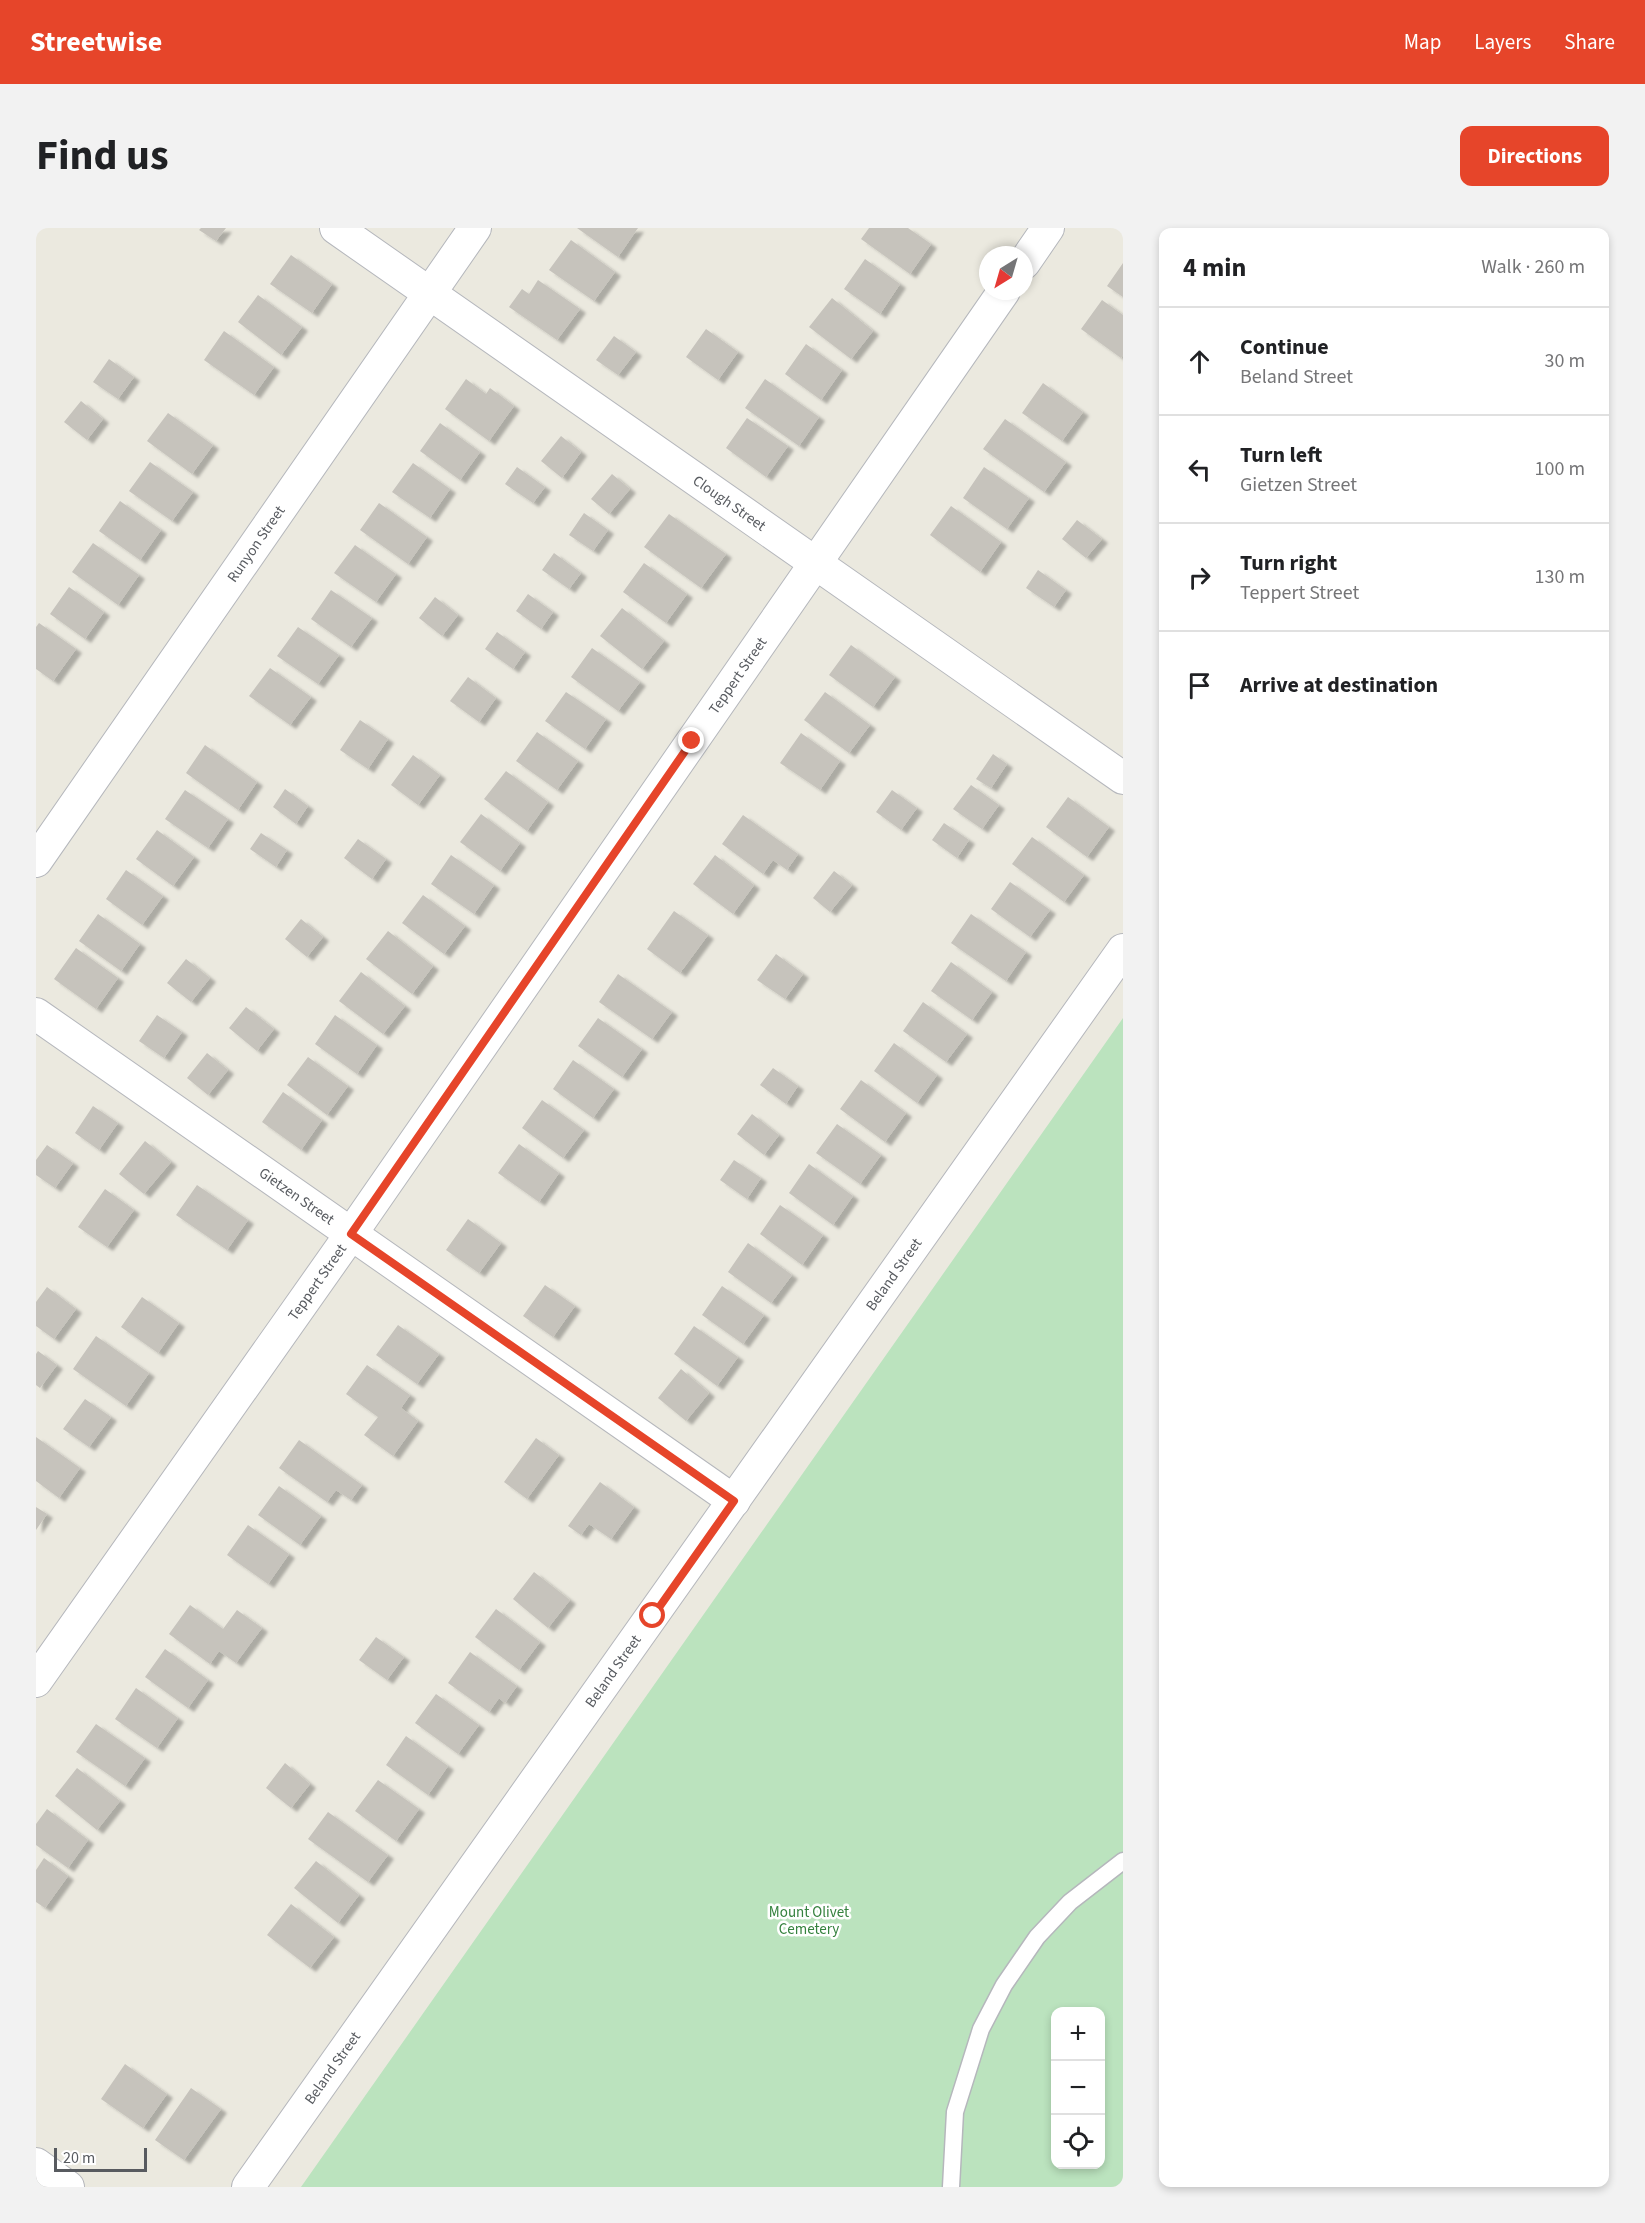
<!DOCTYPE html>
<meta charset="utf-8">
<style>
body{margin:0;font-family:"Source Sans 3",sans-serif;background:#f2f2f2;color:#202124}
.controls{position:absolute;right:18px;bottom:18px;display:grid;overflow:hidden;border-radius:12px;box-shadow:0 3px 9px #0003}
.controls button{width:54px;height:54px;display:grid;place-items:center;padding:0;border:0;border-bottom:2px solid #e0e0e0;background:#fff;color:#202124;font:30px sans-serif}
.compass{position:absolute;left:943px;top:18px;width:54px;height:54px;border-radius:50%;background:#fff;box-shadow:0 3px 9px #0003;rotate:217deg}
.scale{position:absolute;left:18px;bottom:15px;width:93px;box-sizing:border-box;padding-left:6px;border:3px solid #585b60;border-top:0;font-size:16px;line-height:21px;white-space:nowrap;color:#585b60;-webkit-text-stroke:4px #fff;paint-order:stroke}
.stop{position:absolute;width:18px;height:18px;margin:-14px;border:4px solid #e6452a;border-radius:50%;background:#fff}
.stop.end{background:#e6452a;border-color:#fff;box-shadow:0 2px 6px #0008}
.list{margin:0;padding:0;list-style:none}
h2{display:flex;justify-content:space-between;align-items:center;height:78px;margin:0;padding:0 24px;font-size:26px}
h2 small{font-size:20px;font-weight:400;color:#757577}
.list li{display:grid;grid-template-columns:39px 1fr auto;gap:18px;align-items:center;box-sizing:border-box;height:108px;padding:0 24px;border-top:2px solid #e0e0e0}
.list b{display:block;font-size:22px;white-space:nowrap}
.list p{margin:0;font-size:20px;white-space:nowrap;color:#757577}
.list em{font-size:20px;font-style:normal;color:#757577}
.icon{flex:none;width:33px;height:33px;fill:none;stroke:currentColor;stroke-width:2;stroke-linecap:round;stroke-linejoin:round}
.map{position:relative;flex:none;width:1087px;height:1959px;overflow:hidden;border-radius:12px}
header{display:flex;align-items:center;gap:36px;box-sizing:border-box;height:84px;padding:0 30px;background:#e6452a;color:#fff}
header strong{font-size:28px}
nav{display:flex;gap:33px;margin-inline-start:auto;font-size:21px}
.intro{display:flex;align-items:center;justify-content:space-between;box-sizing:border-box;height:144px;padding:0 36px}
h1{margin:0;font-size:42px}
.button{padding:15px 27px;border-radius:12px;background:#e6452a;color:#fff;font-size:21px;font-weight:700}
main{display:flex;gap:36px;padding:0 36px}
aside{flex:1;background:#fff;border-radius:12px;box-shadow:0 3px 9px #0003}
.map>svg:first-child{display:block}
</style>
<header>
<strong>Streetwise</strong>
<nav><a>Map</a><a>Layers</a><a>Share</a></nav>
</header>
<div class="intro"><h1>Find us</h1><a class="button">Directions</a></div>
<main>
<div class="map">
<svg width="1087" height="1959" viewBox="0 0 1087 1959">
<defs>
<filter id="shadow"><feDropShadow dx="6" dy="4" stdDeviation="1.5" flood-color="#0004"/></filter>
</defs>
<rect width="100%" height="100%" fill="#ebe9df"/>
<!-- green -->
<path fill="#bbe3be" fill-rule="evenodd" d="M1087,790V1959H265ZM1020,1784H1064V1936H1020Z"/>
<!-- building -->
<path fill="#c6c3bc" filter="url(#shadow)" d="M165,0H190L180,13L163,2Z
M541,0H602L582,29Z
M833,0H872L895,16L874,46L825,11Z
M535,12L579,44L558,73L513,42Z
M255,27L296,56L276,85L234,56Z
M829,31L864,56L844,86L808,61Z
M1087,35V69L1071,58Z
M502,52L544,81L521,112L473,79L486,61L493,66Z
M222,67L266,99L245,127L202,94Z
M796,70L837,103L815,131L773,99Z
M1066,72L1087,87V127L1085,130L1045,101Z
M670,101L702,124L682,152L650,129Z
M188,103L238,139L218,167L168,132Z
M578,108L600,124L582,147L560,132Z
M770,116L806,142L785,172L749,146Z
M73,131L98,149L82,171L57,154Z
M430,151L450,166L454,160L478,178L453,213L409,181Z
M729,151L783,189L763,218L709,180Z
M1007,155L1047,184L1026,213L986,185Z
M45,173L67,191L51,212L28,194Z
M132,185L177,217L156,246L111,213Z
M711,190L752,218L730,249L690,220Z
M969,191L1030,234L1008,264L947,221Z
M404,195L444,224L424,252L384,223Z
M525,208L545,224L526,250L505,233Z
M114,234L157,264L136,293L93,263Z
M377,235L414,261L394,290L356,264Z
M481,239L509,259L497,275L469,256Z
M948,239L993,270L971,301L927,270Z
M576,246L594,261L573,286L555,271Z
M84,273L125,302L104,332L63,303Z
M343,275L391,309L372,336L324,302Z
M915,278L965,314L944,344L894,307Z
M548,285L572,302L557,323L533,307Z
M633,286L690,326L665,360L608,319Z
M1041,292L1066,311L1050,330L1026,311Z
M57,315L103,347L82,377L36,344Z
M319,317L360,346L340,374L298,345Z
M518,325L545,345L533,361L506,342Z
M608,335L651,366L630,395L587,364Z
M1002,342L1030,362L1018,379L990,360Z
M33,359L68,384L49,411L14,386Z
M295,362L336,390L315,419L275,391Z
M492,366L517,384L505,401L480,383Z
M399,369L422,387L406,408L383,390Z
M586,380L628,413L606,441L564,408Z
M3,395L40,421L17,453L0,441V399Z
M262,399L303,427L282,456L241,428Z
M461,404L489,424L477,441L449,421Z
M815,417L859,449L837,479L793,447Z
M556,420L604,454L582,483L535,449Z
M234,440L275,469L254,497L213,468Z
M432,449L460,470L443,494L414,473Z
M530,464L570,491L549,521L509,493Z
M789,464L834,497L813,525L768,492Z
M324,492L352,511L332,541L304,522Z
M501,504L542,533L521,562L480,533Z
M765,505L804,533L784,562L744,535Z
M169,517L221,554L202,582L150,545Z
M957,526L971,536L955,560L940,551Z
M377,527L404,547L382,577L355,557Z
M470,543L512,574L491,603L448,571Z
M935,557L963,577L946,601L917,581Z
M249,561L272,578L260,596L237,579Z
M149,562L192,591L172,620L129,591Z
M856,562L881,580L865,602L840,584Z
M1032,569L1073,599L1051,629L1010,599Z
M445,586L484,615L464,643L424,614Z
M707,587L762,626L751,642L737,632L727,646L686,616Z
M908,595L933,612L921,630L896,612Z
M121,602L158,629L137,658L100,631Z
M225,605L251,622L240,639L214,621Z
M996,609L1048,647L1028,674L976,636Z
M322,611L350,631L336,651L308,630Z
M415,627L458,657L438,686L395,656Z
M679,627L718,657L697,686L657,656Z
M90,642L127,668L106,697L70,671Z
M798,643L816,657L794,684L777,670Z
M974,654L1014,682L994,709L955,681Z
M387,667L429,698L408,726L366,695Z
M638,683L672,707L644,745L611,721Z
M62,686L104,716L85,743L43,713Z
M935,686L990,724L970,753L915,715Z
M265,691L287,709L271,729L249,711Z
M352,703L397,738L376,766L330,731Z
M40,720L82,750L60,781L18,751Z
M740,726L767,746L749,771L721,752Z
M150,731L174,750L155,774L131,755Z
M915,734L956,764L936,792L895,763Z
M325,744L369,778L347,806L303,773Z
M582,746L636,784L616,811L563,774Z
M887,774L931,806L910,834L867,803Z
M210,779L238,801L221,823L193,800Z
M121,787L146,804L128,830L103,813Z
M299,787L341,817L321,846L279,816Z
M562,790L606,821L586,849L542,818Z
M858,815L901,847L881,875L838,843Z
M171,825L192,842L172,867L151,850Z
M272,829L312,858L291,887L251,857Z
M537,832L578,861L557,890L517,861Z
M737,840L762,858L750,876L724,857Z
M825,852L870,885L849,914L804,881Z
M247,864L286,892L265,922L226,894Z
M506,872L548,902L527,930L486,900Z
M57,878L82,895L63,922L39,905Z
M716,886L743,907L728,927L701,906Z
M801,896L845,927L824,956L780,925Z
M109,913L135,934L108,966L83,946Z
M483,916L523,945L503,974L462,945Z
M11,917L37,935L19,960L0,947V932Z
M698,932L725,950L711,971L684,952Z
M773,936L817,968L797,997L753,965Z
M161,957L212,992L191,1022L140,987Z
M69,961L98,982L71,1019L42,999Z
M744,977L787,1007L766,1037L724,1006Z
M432,991L465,1015L443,1045L410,1022Z
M712,1015L756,1047L735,1075L692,1044Z
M509,1057L539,1078L517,1109L487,1088Z
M686,1058L728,1087L707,1116L666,1087Z
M11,1059L40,1081L18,1111L0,1098V1074Z
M106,1069L143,1095L122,1125L85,1099Z
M362,1097L403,1126L381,1156L340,1127Z
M658,1098L702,1129L681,1158L638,1126Z
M60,1108L113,1145L90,1178L37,1141Z
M2,1123L21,1137L4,1160L0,1157V1126Z
M331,1137L374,1167L365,1180L382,1193L357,1228L328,1207L342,1189L310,1166Z
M645,1141L673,1165L650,1193L622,1170Z
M49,1171L75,1189L53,1219L27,1201Z
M0,1209L44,1240L23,1270L0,1253Z
M500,1210L523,1227L491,1271L468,1254Z
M263,1212L326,1257L315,1272L300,1262L291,1274L243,1240Z
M564,1254L598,1279L575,1311L553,1296L545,1307L532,1298Z
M243,1258L285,1288L264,1317L222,1287Z
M0,1279L11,1286L0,1302Z
M212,1297L253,1326L232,1356L191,1327Z
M498,1344L534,1372L512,1400L477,1371Z
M154,1377L187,1401L201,1382L226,1400L200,1435L183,1423L174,1436L133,1406Z
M460,1381L504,1414L483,1442L439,1409Z
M340,1409L368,1429L351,1452L323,1432Z
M129,1421L172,1452L152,1480L109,1449Z
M434,1424L481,1458L469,1475L463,1470L453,1484L412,1455Z
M100,1460L142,1490L121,1520L79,1491Z
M400,1466L443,1497L422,1526L379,1495Z
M60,1496L109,1530L89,1558L40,1524Z
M370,1508L412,1538L392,1567L350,1537Z
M249,1535L274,1556L255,1580L230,1560Z
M41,1540L84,1573L61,1602L19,1568Z
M342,1552L383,1581L360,1613L319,1583Z
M11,1581L52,1612L32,1640L0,1617V1596Z
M292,1584L352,1627L332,1654L272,1611Z
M8,1630L32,1648L9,1680L0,1674V1642Z
M280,1633L323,1667L302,1695L258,1660Z
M255,1676L298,1709L274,1740L231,1707Z
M89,1836L131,1866L107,1900L65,1871Z
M155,1860L185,1881L148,1932L119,1912Z"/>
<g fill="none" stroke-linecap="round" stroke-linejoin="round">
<defs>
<path id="service" d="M915,1959L919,1884L945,1801L968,1757L1001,1709L1034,1674L1087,1633"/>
<g id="minor">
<path id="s1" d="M300,0L1087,550"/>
<path d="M988,35L1012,0"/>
<path id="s2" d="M0,633L439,0"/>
<path id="s3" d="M0,786L698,1273"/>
<path id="s4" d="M0,1453L315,1006L968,63"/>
<path d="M0,1936L32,1959"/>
<path id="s5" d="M212,1959L1087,722"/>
</g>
</defs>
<!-- service casing -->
<use href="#service" stroke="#b5b7bc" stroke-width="19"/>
<!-- minor casing -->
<use href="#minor" stroke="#b5b7bc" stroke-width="34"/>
<!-- service -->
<use href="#service" stroke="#fff" stroke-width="16"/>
<!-- minor -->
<use href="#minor" stroke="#fff" stroke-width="32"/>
</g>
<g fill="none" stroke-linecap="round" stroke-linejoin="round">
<!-- route -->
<path stroke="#e6452a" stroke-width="8" d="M617,1388L698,1273L315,1006L656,513"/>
</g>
<g text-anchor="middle" stroke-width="5" stroke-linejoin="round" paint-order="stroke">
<!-- street labels -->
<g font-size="15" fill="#585b60" stroke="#fff">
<text dy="5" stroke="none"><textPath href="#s1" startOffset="480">Clough Street</textPath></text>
<text dy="5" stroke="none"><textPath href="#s2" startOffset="386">Runyon Street</textPath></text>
<text dy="5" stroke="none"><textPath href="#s4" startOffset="1226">Teppert Street</textPath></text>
<text dy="5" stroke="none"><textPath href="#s3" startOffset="318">Gietzen Street</textPath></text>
<text dy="5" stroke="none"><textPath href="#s5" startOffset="1118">Beland Street</textPath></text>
<text dy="5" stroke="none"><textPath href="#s4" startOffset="488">Teppert Street</textPath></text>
<text dy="5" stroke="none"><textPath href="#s5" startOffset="632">Beland Street</textPath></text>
<text dy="5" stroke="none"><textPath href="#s5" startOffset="146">Beland Street</textPath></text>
</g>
<!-- park labels -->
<g font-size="15" fill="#35823e" stroke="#fff">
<text x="773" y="1689">Mount Olivet<tspan x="773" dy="17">Cemetery</tspan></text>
</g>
</g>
</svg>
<div class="controls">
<button>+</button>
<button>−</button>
<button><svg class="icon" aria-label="locate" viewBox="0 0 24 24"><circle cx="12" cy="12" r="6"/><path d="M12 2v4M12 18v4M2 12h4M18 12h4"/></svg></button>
</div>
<svg class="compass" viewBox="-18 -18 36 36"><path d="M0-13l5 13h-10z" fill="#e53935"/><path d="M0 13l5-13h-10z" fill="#757577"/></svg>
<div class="scale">20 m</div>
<div class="stop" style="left:617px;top:1388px"></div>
<div class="stop end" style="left:656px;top:513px"></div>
</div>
<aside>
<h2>4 min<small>Walk · 260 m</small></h2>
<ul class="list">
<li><svg class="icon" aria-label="ahead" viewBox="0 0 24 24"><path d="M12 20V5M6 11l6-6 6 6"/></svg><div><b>Continue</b><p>Beland Street</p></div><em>30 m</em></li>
<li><svg class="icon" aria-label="left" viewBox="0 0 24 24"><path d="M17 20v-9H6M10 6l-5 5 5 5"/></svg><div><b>Turn left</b><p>Gietzen Street</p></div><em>100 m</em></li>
<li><svg class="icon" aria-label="right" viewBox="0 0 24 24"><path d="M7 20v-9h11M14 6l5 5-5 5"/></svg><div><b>Turn right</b><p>Teppert Street</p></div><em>130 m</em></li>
<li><svg class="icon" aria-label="arrive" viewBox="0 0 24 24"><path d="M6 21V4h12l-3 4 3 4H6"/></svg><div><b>Arrive at destination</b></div></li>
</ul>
</aside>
</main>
